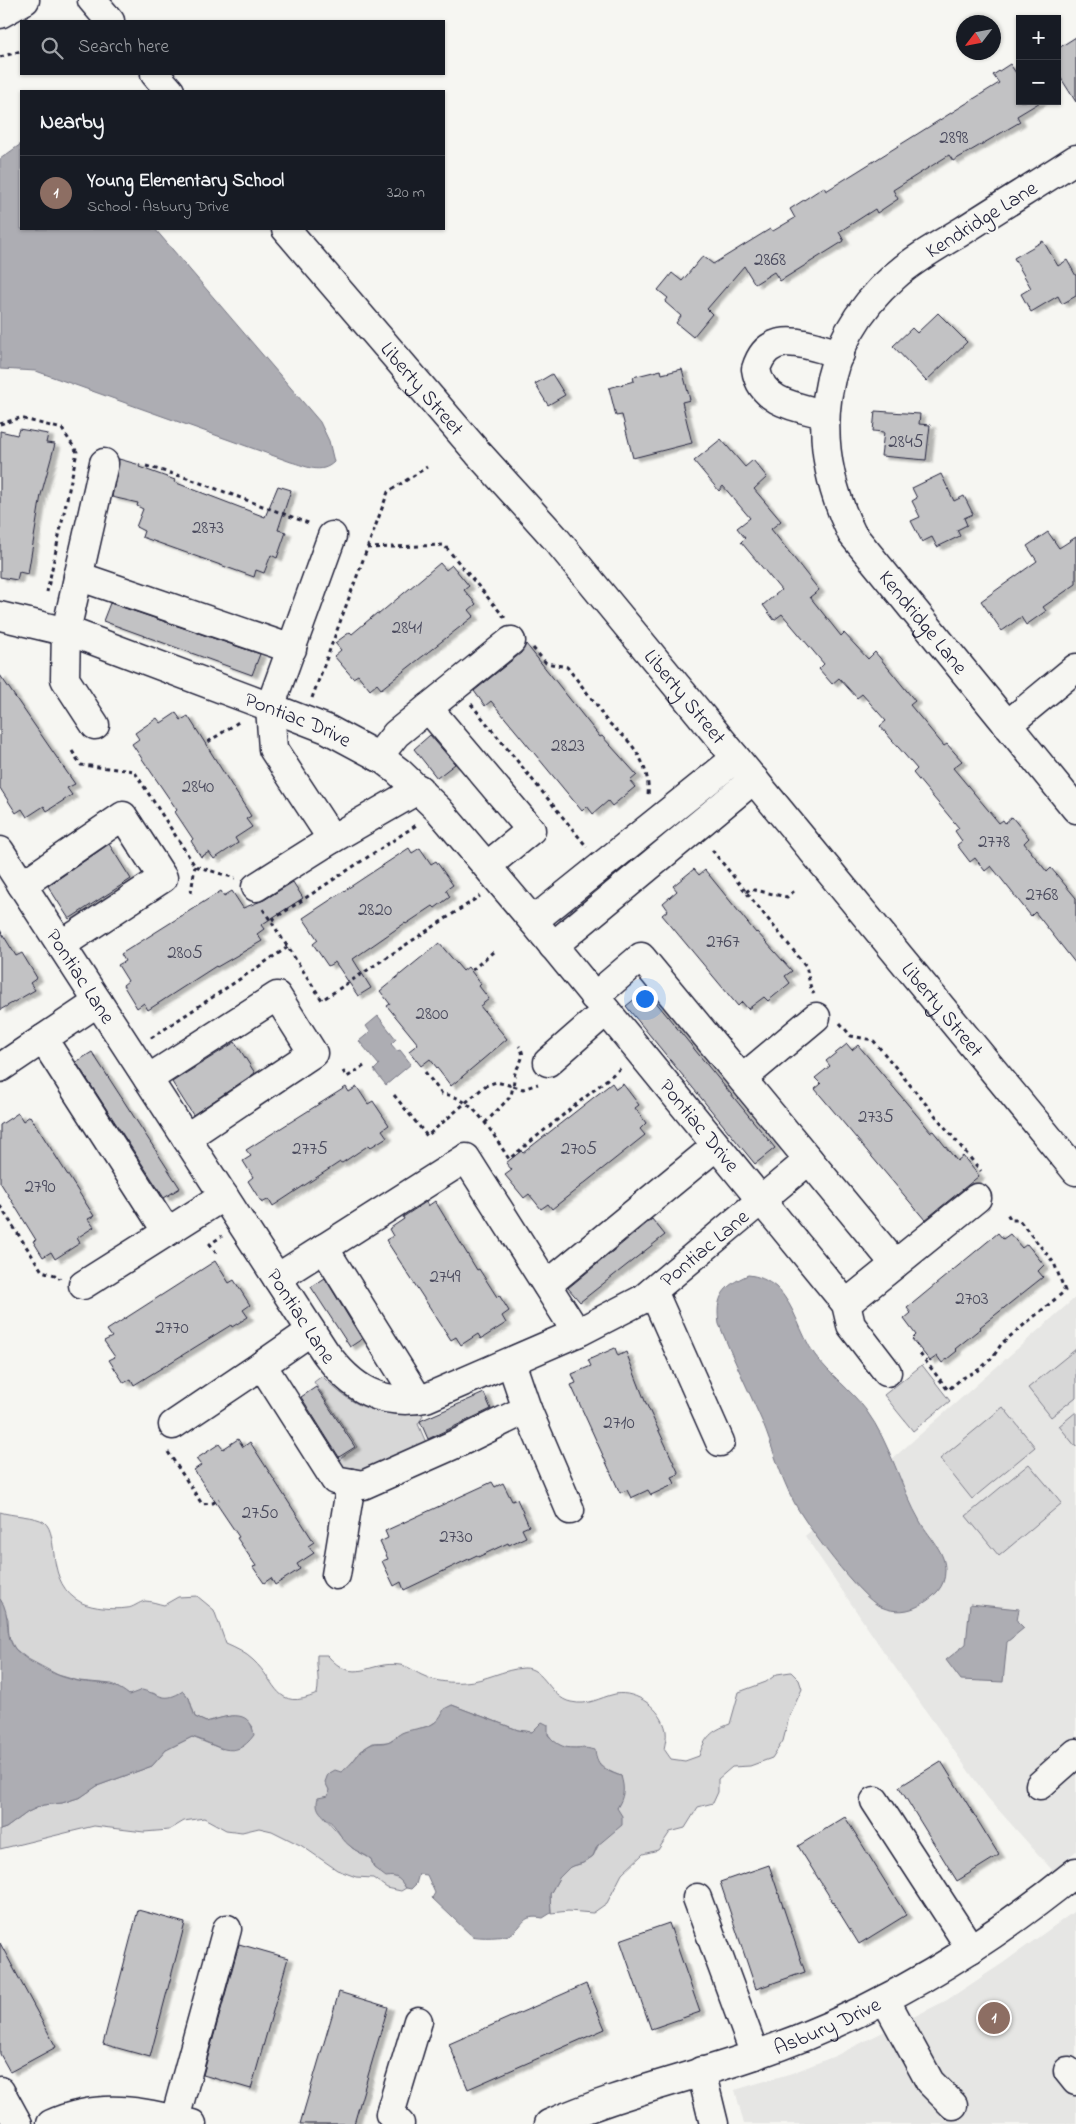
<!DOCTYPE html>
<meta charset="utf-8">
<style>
body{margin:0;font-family:"Indie Flower",sans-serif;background:#242831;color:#f1f3f6}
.controls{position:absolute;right:15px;top:15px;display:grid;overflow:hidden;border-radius:0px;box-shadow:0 1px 4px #0004}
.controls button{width:45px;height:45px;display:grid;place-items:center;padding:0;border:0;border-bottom:1px solid #363941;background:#171b24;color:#f1f3f6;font:25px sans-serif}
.compass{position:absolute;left:956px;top:15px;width:45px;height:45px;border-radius:50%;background:#171b24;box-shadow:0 1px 4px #0004;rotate:238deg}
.you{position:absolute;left:644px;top:998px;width:18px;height:18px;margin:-12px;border:4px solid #fff;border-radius:50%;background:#1a73e8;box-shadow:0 0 0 8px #1a73e833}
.badge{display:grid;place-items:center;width:32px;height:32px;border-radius:50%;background:#db2777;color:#fff;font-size:16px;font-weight:700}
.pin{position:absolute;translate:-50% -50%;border:2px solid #fff;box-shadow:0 1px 5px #0006}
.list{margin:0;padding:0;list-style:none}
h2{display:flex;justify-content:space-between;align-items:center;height:65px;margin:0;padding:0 20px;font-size:21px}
h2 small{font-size:16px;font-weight:400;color:#9ea1a6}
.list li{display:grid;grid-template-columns:32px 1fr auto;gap:15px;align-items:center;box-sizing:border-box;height:75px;padding:0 20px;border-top:1px solid #363941}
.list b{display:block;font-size:19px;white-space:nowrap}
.list p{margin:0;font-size:16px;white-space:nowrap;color:#9ea1a6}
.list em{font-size:16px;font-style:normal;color:#9ea1a6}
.icon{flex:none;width:28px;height:28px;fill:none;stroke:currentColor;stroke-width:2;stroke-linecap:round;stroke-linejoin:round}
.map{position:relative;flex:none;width:1076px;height:2124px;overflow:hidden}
.search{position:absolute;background:#171b24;box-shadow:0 1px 4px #0004;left:20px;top:20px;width:425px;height:55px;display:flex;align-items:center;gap:12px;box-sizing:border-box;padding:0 18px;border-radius:0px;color:#9ea1a6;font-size:19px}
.panel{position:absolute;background:#171b24;box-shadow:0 1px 4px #0004;left:20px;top:90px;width:425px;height:140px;border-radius:0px}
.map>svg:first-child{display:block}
</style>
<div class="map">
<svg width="1076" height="2124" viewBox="0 0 1076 2124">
<defs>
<filter id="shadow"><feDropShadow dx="5.5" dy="3" stdDeviation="1" flood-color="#0004"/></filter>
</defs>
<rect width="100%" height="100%" fill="#f6f6f2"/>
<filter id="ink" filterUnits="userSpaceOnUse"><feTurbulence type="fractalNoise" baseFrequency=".02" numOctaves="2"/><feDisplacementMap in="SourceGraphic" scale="10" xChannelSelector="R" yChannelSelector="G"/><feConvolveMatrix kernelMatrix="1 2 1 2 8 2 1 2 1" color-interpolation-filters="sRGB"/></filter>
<g filter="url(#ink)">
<!-- built -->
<path fill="#e6e6e4" d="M1076,1297V1851L1053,1871L987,1797L884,1652L805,1536Z
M1076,1910V2124H744L735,2090L792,2073L835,2056L947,2000L1003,1963Z"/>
<!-- green -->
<path fill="#d7d7d7" stroke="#7c7c89" d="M708,796L711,798L565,922L560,920V914Z
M1076,1349V1397L1051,1417L1028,1388Z
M922,1365L950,1401L913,1431L884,1395Z
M322,1376C355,1409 376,1417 421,1410L423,1416L418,1424L427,1445L366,1476L346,1473L336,1461L357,1447L314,1382Z
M1003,1407L1035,1447L972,1499L940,1459Z
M1076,1412V1447L1059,1426Z
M1029,1464L1062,1503L999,1556L966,1516Z
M0,1512C12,1516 36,1516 44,1522C61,1535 43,1583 82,1603C93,1608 114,1610 127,1608C133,1608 139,1602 145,1601C151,1601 159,1604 164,1605L178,1597L197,1596L214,1610L226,1644C235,1648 246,1653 253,1660C278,1683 275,1712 317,1694C320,1680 316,1668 317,1655H327C355,1687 369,1660 400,1665C409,1666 416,1673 424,1676C436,1682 452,1683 465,1682C485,1681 504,1669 524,1668C544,1667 550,1698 571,1702C589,1706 598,1698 615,1694C637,1690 662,1709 666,1731C667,1736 665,1744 664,1749L671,1759L685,1761L699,1756C705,1737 711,1731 730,1724L739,1692L766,1682L777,1674L791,1672L799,1680L802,1689L789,1717L783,1741L772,1758L750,1766L732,1767L718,1779V1792L713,1803L698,1807L685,1828L670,1832L658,1850L643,1854L622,1874L607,1903L593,1913L568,1911L551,1913L550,1894L559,1878L570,1867L583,1863L593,1856L617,1808L621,1776C599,1768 600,1762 584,1747C559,1752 552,1743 542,1722L532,1732L518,1730L452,1705L440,1719L429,1726L402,1733L388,1742L373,1743L360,1751L350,1766L341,1772L329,1790L325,1818L352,1848L371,1859L374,1868L400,1879L406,1888L401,1891L387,1888L373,1878L356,1877L337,1870L302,1846L272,1831L259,1828L242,1832L226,1830L204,1818L184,1821L169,1830L144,1832L94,1826L0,1849V1830L6,1828L28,1812L43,1805L62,1803L81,1797L97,1786L152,1766L166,1750L192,1737L222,1749L253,1727C239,1709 224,1718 206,1722L195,1717L189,1698L164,1699L153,1693L129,1695L112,1684L79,1681L58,1675L28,1659L15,1649L9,1637L8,1619L0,1599Z"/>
<!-- water -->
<path fill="#adadb3" stroke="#757583" d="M21,144V229H155L320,422L329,441L334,462C321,475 306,466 291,462L36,371L0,369V159Z
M378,1016L396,1039L391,1044L397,1051L400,1050L411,1064L386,1085L374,1070L379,1065L359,1041L370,1032L366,1026Z
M748,1275C759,1276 767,1280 776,1287C796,1306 799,1333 815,1355C830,1375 851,1390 866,1410C891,1444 900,1487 921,1523C930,1538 946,1553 945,1571C945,1587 935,1596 922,1604C909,1612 895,1613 881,1607C860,1598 805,1524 794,1502C780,1476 773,1448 762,1421C748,1389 732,1357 719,1324C715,1297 723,1286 748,1275Z
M0,1599C12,1614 3,1637 16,1650C31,1665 58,1677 78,1681C100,1685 111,1680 129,1695L142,1690C162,1695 164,1703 183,1691L189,1698L195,1717L206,1722C225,1717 250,1706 254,1735C234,1763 217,1744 192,1737L166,1750L152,1766L97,1786L81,1797L62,1803L43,1805L28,1812L6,1828L0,1830Z
M970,1604L1019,1609L1017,1621L1024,1628L1007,1642L1003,1682L961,1680L946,1660L966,1644Z
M452,1705L518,1730L532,1732L542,1722L548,1725V1735C566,1755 574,1744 595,1750C597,1767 606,1771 621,1776C625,1789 624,1797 617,1808L622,1816V1825L597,1846L593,1856L583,1863L570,1867L559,1878L550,1894L551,1913L543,1918C521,1914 525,1925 511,1934C505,1938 478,1938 472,1936L432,1898L435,1893L427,1875L419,1874L416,1884L411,1889L406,1888C400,1879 397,1875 386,1877L374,1868L371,1859C365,1854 356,1852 350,1846C343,1841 340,1834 335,1827C328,1817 313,1813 318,1798L328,1796L329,1790L325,1782L328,1774L335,1770L341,1772C354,1764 358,1750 372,1744C377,1742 382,1744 387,1742C393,1741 398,1734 404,1732C422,1726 436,1730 444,1709Z"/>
<!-- building -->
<path fill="#c2c2c4" stroke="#22223b" filter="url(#shadow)" d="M1076,37V102L1057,72V49Z
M1010,64L1020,79V101H1042L1017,116L1020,122L953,161L949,155L893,190L898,199L877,213L875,209L839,232L844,241L780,281L774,272L755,284L744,266L707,309L712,314L693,337L676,323L681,316L665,302L668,298L658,290L672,273L682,281L703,256L713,264L770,229L773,231L795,218L790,209L824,187L826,191L999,83L993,75Z
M1043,241L1058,266L1067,260L1076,276V296L1062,304L1058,296L1031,312L1021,294L1031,288L1014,258Z
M938,313L967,342L926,381L893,346L912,328L917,333Z
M682,369L690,400L682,402L692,443L633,458L622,415L616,416L609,388L634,381L633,377L661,370L662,374Z
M552,374L565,395L548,405L535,384Z
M875,411L920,414L919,424L930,425L926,460L881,456L884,432L873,431Z
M19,429L48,434L46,443L55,444L41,495L28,574L19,572L17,580L0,577V431L17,435Z
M721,439L745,467L753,460L767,477L754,489L781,521L771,529L819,590L810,597L841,636L844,633L868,659L875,652L889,669L915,701L910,705L944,746L947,744L962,761L953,768L999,823L1003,820L1005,823L1012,817L1029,838L1024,843L1047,872L1051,868L1076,898V964L1035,912L1031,916L991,866L985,871L975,858L970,862L957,845L962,841L955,831L959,828L913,773L917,769L880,726L886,721L862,694L857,698L839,678L832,684L819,669L824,664L782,614L774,620L763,605L781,590L741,542L745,538L737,528L750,518L723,486L719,491L694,461Z
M119,459L140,465L139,467L175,480L174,482L265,517L278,486L291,490L278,530L286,532L277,558L271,555L264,573L256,570L254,577L142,537L144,531L136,527L143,509L137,506L138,503L112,497Z
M941,474L954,501L964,496L973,514L964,518L967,525L957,530L960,536L937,547L932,537L922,542L911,521L920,517L912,501L917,498L912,488Z
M1048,532L1059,548L1076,537V584L1043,607L1046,611L1026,625L1021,617L1002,631L981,601L1037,561L1027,546Z
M440,563L446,570L452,565L469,586L464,590L476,604L469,610L474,616L381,689L377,684L370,690L358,675L353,678L334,656L341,650L335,643L350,632L352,634L377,613L379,614Z
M110,603L260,654L252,675L103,621Z
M526,644L600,737L602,736L637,775L630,781L635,787L612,806L608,801L593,814L587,806L582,811L491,701L485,706L474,691L521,653Z
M0,675L75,784L67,788L72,795L47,811L44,806L27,817L22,809L16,813L0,788Z
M176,713L181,720L188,716L251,816L246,819L252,827L235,838L238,843L214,859L209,852L201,857L191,841L193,839L175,812L177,810L132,744L139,739L135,733L157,718L161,723Z
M430,735L455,764L437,778L414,749Z
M109,844L131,879L69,919L48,886Z
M409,848L412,853L420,848L431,864L436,861L453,885L446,890L450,897L435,908L433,906L406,924L405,923L353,959L371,988L358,996L335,962L328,966L313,944L318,940L303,918Z
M694,869L699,875L705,870L756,933L757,932L792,971L785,976L790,983L768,1001L764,997L748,1009L742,1002L738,1006L662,915L668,910L663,903L677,891L673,886Z
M293,882L303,898L261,925L264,929L257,934L262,941L217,967L216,966L148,1010L144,1003L137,1008L123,985L128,981L118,965L125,961L121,954L221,891L224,896L232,891L243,908L264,900Z
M0,930L16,956L22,953L37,978L30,983L35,990L0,1010Z
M439,943L463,971L468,967L481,984L479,986L489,999L480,1006L507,1039L451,1086L430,1059L421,1066L409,1051L418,1044L387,1006L390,1004L380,991Z
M646,990L775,1148L755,1164L626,1006Z
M235,1042L255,1073L193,1115L172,1082Z
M847,1044L852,1050L858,1045L931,1132L933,1131L957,1161L963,1156L979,1176L925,1220L815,1089L821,1084L815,1078L830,1066L826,1061Z
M92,1052L180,1188L164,1198L76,1062Z
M612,1083L616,1089L623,1084L639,1105L635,1108L646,1123L640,1129L645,1135L552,1209L548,1204L541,1209L529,1194L524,1198L505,1175L512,1170L506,1163L521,1151L523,1153Z
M346,1087L349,1092L357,1087L368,1104L373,1101L389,1125L382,1130L387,1137L371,1147L369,1145L342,1163L340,1162L273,1206L269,1199L262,1203L248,1181L253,1177L243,1161L251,1156L246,1150Z
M18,1113L23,1121L30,1116L94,1216L88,1219L94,1227L77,1238L80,1243L55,1259L51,1252L43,1257L33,1241L36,1240L0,1182V1125Z
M435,1201L477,1270L479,1269L497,1297L499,1295L509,1311L502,1316L506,1323L481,1339L478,1334L461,1345L456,1337L451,1340L386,1240L393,1236L389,1229L404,1219L403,1217L426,1202L428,1206Z
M652,1219L665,1235L580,1302L568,1288Z
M998,1233L1003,1239L1010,1234L1022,1248L1027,1244L1044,1265L1038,1271L1043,1277L980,1327L981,1328L955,1349L957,1351L942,1363L937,1356L930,1361L912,1339L916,1335L904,1319L911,1313L907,1308Z
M215,1261L229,1283L234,1280L250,1305L243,1310L248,1317L232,1327L231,1325L134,1385L131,1379L124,1383L109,1360L115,1357L104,1341L112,1337L107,1330Z
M325,1278L362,1339L350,1347L311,1287Z
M615,1348L618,1356L626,1352L645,1401L679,1474L672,1477L675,1484L651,1495L648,1490L631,1498L627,1490L620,1493L571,1385L576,1383L572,1374L591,1366L588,1360Z
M316,1387L355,1447L339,1457L301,1397Z
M484,1393L491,1409L428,1439L420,1421Z
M238,1439L243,1447L250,1442L314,1542L308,1546L314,1553L297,1564L300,1569L275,1585L271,1578L264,1583L253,1567L256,1566L237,1538L239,1537L194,1470L201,1465L196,1459L219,1444L223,1449Z
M492,1482L495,1487L503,1483L512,1501L517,1499L529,1526L522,1529L526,1537L509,1545L508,1543L478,1557L477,1555L404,1590L401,1582L394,1586L382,1561L388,1559L380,1542L388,1538L385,1531Z
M941,1761L999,1855L957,1881L899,1787Z
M845,1817L906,1915L859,1944L798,1846Z
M769,1865L805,1972L756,1989L720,1882Z
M138,1910L185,1923L150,2057L103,2044Z
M669,1923L700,2012L651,2029L620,1940Z
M0,1943L56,2047L10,2072L0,2054Z
M239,1944L288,1958L251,2089L203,2075Z
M586,1984L605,2029L468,2089L449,2044Z
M339,1992L388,2007L354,2124H300Z"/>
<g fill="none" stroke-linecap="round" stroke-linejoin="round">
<defs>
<g id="minor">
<path d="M92,0L110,21"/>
<path d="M155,74L170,91"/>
<path id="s1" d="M1076,159C1039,183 1001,206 964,230C941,244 915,258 895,276C816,345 808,444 852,534L1076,809"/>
<path id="s2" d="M286,229L478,453L555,538L1076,1171"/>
<path d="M824,414C797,407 761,403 756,369C769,326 809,346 840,354"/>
<path d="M78,576L292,649"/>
<path id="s3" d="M0,616L76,634L270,707L327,729L381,758L398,771L439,810L533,921L846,1304L851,1325L887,1372"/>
<path d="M428,708L531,830L487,866"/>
<path d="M95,725L65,679L66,631L104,463"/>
<path d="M1007,725L1076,668"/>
<path d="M378,757L396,734L511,641"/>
<path d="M332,839L273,749L270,707L332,536"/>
<path id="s4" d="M0,851L325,1352C352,1389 380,1406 426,1398L581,1331L643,1299L809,1160"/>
<path d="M22,885L123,816L163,878L61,945"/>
<path d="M256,887L332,839L419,789"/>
<path d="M533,921L736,758"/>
<path d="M553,946L754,779"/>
<path d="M594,997L641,957L895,1264"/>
<path d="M43,1039L167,1232"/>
<path d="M548,1062L606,1011"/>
<path d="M0,1068L98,1002"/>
<path d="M148,1079L277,996L313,1053L186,1138"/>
<path d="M742,1079L816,1017"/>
<path d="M324,1248L418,1399"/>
<path d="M277,1278L466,1158L577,1333"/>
<path d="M83,1285L224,1196"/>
<path d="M547,1285L716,1146"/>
<path d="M653,1291L720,1442"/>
<path d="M846,1304L977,1198"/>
<path d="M311,1331L262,1365L335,1480L363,1485L460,1442L527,1409L511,1362"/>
<path d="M527,1409L570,1510"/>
<path d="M173,1425L262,1365"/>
<path d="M336,1575L351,1483"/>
<path d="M1040,1785L1076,1753"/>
<path d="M875,1801L971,1949"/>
<path d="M697,1898L755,2055"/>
<path d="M885,1999L930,2082L953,2105"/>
<path d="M701,2071L714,2124"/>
<path d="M1068,2071L1076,2081"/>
<path d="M0,2091L18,2124"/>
<path d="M175,2119L227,1929"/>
<path d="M51,2124C99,2102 143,2111 192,2124"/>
<path d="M400,2124L390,2114L418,2021"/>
<path id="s5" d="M549,2124C616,2094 686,2079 755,2055C872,2015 980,1950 1076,1872"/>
</g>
<path id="major" d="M0,14L25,0"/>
</defs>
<!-- minor casing -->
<use href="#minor" stroke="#22223b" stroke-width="31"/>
<!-- major casing -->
<use href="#major" stroke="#22223b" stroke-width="31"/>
<!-- path -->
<path stroke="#22223b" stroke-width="3" stroke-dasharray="4 4" stroke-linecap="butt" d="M0,57L21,51
M0,424L20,418L62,429L77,452L47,592
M146,466L187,478L311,524
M367,548L444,545L505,618
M533,648L546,663L567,667L599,708C603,720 613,726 621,734C639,750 650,772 648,796
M312,698L388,492L427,467
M471,704L587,847
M208,742L240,721
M72,751L81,765L134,771L195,866L235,878
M712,850L806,966L811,989L814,994
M746,892L750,889L787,897L794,891
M191,893L195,866
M263,909L322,1000L480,896
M272,920L418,824
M472,970L493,952
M840,1023L851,1036L873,1040L981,1171
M151,1038L288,947
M343,1071L347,1077L364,1066
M425,1072L442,1094C474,1096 493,1135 509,1159L621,1068
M394,1095L427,1136L485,1086L496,1082L513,1086C514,1082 514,1077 515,1073C519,1063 527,1056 519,1046
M485,1123L511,1096L513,1086L523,1089L538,1084
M0,1206L42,1271L58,1276L60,1279
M216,1253L210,1244L222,1236
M920,1354L948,1390L961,1379L980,1369L993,1357L1002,1343L1065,1291L1054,1263L1019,1220H1011L1006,1212
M168,1452L202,1504L213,1503L219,1499"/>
<!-- minor -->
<use href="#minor" stroke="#f6f6f2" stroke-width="28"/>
<!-- major -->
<use href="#major" stroke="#f6f6f2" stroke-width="28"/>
</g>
</g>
<g text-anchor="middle" stroke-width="5" stroke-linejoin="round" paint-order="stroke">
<!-- number labels -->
<g font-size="19" fill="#4a4a5d">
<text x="954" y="143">2898</text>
<text x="770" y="265">2868</text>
<text x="906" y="447">2845</text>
<text x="208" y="533">2873</text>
<text x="407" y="633">2841</text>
<text x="568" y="751">2823</text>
<text x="198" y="792">2840</text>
<text x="994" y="847">2778</text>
<text x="1042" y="900">2768</text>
<text x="375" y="915">2820</text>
<text x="723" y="947">2767</text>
<text x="185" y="958">2805</text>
<text x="432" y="1019">2800</text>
<text x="876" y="1122">2735</text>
<text x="310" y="1154">2775</text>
<text x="579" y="1154">2705</text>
<text x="40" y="1192">2790</text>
<text x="445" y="1282">2749</text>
<text x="972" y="1304">2703</text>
<text x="172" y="1333">2770</text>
<text x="619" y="1428">2710</text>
<text x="260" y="1518">2750</text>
<text x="456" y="1542">2730</text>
</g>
<!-- street labels -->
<g font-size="21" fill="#22223b" stroke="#f6f6f2">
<text transform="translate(981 219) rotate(-32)" y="7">Kendridge Lane</text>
<text dy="7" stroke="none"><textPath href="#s2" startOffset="210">Liberty Street</textPath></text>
<text dy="7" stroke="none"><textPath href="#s1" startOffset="612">Kendridge Lane</textPath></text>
<text dy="7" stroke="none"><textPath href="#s2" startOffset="615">Liberty Street</textPath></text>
<text dy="7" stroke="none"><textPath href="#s3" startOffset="316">Pontiac Drive</textPath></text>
<text dy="7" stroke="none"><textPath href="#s4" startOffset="149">Pontiac Lane</textPath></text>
<text dy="7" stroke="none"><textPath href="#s2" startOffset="1020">Liberty Street</textPath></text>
<text dy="7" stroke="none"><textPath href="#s3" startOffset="895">Pontiac Drive</textPath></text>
<text dy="7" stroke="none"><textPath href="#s4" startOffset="1034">Pontiac Lane</textPath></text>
<text dy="7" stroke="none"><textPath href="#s4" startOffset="554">Pontiac Lane</textPath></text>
<text dy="7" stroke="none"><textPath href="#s5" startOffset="295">Asbury Drive</textPath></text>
</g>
</g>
</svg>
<div class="controls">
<button>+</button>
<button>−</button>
</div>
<svg class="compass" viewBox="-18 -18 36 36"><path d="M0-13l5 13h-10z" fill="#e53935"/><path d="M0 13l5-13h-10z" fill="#9ea1a6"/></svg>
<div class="you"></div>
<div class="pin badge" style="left:994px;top:2018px;background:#8d6e63">1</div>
<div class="search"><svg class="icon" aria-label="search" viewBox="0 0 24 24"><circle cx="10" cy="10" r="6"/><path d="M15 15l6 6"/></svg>Search here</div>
<section class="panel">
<h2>Nearby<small></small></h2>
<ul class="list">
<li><span class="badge" style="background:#8d6e63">1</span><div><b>Young Elementary School</b><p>School · Asbury Drive</p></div><em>320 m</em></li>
</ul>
</section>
</div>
